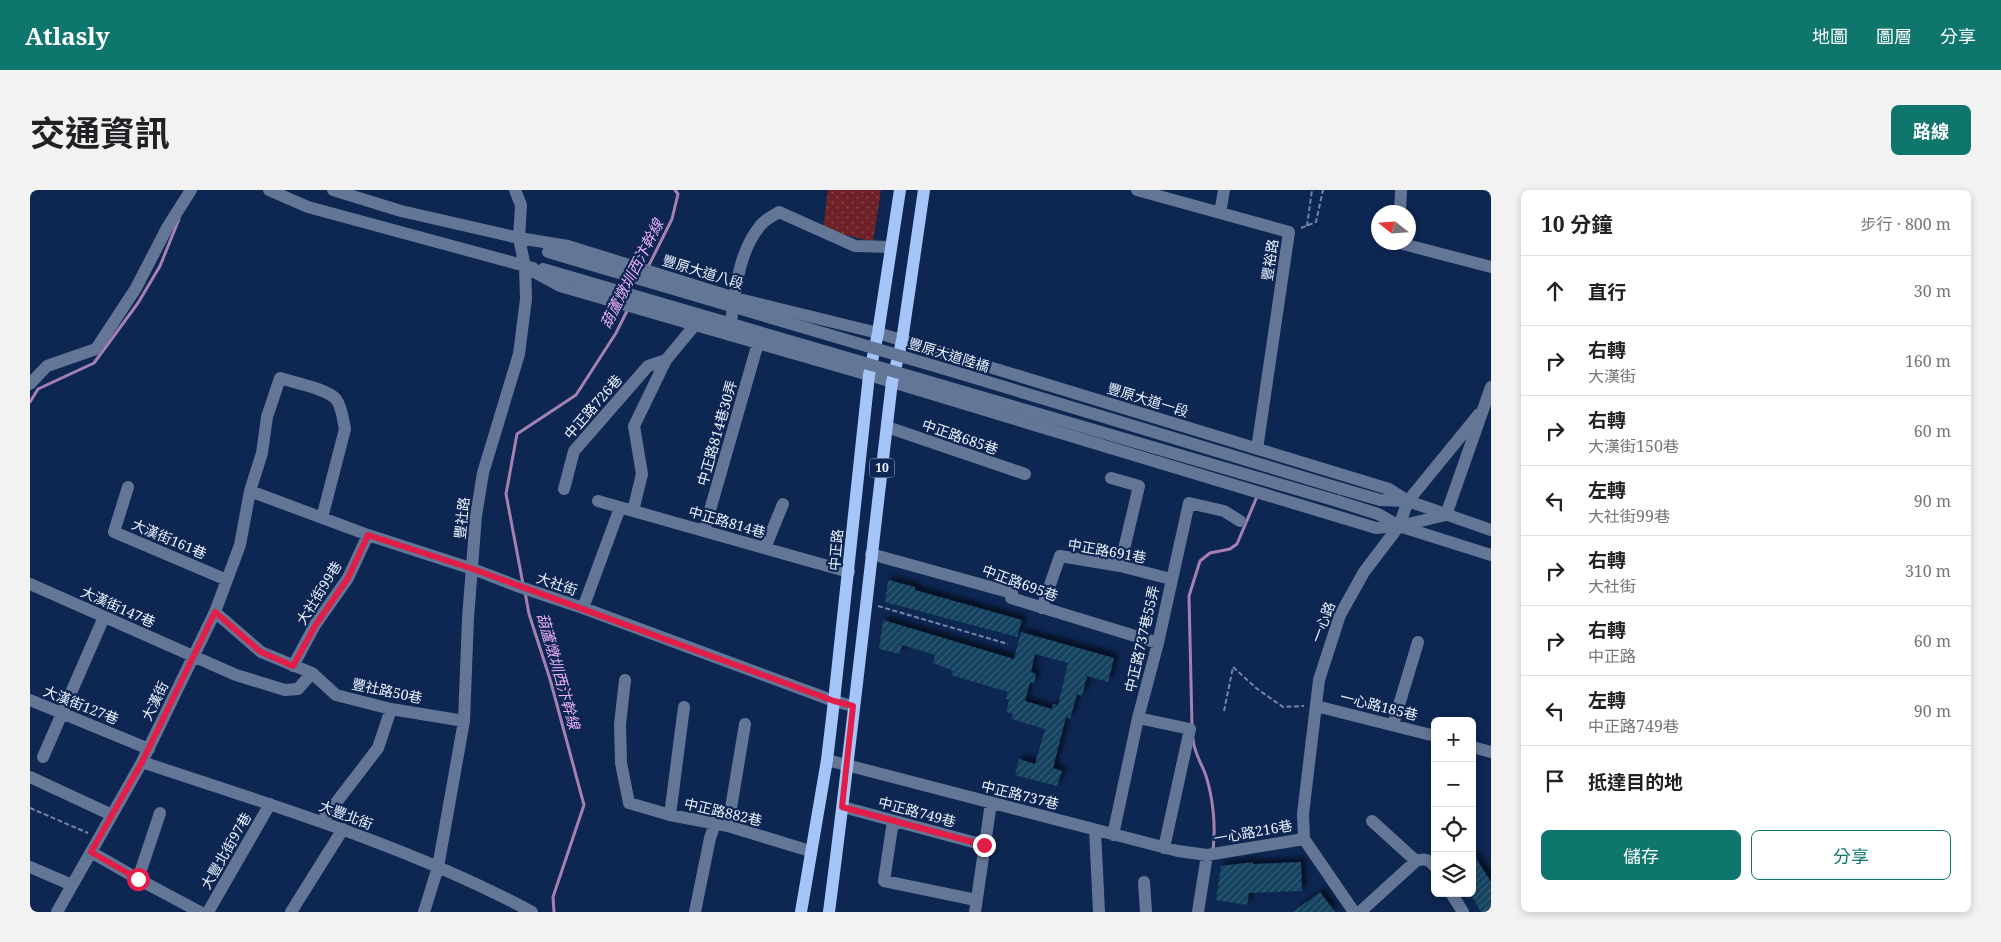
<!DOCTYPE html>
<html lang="zh-TW">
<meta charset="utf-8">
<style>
body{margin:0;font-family:"Noto Serif","Noto Sans TC",serif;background:#f2f2f2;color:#202124}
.controls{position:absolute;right:15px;bottom:15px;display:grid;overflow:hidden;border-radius:8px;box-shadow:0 2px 8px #0003}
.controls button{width:45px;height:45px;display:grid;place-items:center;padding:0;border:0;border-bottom:1px solid #e0e0e0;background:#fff;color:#202124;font:25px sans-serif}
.compass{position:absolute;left:1341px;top:15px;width:45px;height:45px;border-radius:50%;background:#fff;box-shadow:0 2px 8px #0003;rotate:287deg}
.stop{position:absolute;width:15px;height:15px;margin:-11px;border:4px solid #e11d48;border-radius:50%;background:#fff}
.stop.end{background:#e11d48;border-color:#fff;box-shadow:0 1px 5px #0008}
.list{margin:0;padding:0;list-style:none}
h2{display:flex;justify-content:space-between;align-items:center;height:65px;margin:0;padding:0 20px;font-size:21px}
h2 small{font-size:16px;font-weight:400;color:#757577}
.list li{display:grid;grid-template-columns:32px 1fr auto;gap:15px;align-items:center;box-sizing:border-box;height:70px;padding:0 20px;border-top:1px solid #e0e0e0}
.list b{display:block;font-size:19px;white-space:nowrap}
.list p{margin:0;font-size:16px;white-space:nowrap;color:#757577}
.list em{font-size:16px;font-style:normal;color:#757577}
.actions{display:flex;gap:10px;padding:15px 20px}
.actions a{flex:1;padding:11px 0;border:1px solid #0f766e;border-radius:8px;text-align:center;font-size:18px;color:#0f766e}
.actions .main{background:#0f766e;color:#fff}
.icon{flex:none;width:28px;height:28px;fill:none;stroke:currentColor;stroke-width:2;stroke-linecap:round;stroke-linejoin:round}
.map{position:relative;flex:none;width:1461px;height:722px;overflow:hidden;border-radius:8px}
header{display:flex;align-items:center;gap:30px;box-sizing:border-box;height:70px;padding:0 25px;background:#0f766e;color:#fff}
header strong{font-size:24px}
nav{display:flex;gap:28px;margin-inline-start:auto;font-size:18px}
.intro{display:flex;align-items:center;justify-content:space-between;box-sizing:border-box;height:120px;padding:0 30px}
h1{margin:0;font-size:35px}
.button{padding:12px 22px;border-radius:8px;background:#0f766e;color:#fff;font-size:18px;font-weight:700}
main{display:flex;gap:30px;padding:0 30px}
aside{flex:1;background:#fff;border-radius:8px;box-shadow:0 2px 8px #0003}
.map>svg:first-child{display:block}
</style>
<header>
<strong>Atlasly</strong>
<nav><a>地圖</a><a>圖層</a><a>分享</a></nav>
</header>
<div class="intro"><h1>交通資訊</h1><a class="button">路線</a></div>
<main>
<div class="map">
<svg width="1461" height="722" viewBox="0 0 1461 722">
<defs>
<pattern id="park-dots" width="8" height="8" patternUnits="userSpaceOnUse" patternTransform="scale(1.25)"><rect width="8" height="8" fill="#6e2227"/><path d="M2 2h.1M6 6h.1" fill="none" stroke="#834347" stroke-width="1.8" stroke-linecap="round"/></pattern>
<pattern id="building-hatch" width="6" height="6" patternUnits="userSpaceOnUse" patternTransform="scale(1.25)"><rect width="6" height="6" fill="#124260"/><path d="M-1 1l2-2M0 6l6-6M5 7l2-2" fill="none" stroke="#355e78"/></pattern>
<filter id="shadow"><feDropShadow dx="4.5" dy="-4.5" stdDeviation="2.5" flood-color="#0009"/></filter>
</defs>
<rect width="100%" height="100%" fill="#0d2652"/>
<!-- park -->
<path fill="url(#park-dots)" d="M798,0H851L843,52L793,39Z"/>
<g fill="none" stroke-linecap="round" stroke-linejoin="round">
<!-- stream -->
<path stroke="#a580b3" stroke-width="3" d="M618,77L642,29L648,4L645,0
M0,212L8,199L64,173L108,113L130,76L149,29
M493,394L476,304L487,244L546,205L586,143L598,119
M495,402L499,424L520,489L554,615L523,707L524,722
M1162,536L1159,406L1170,371L1180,363L1200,359L1207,354L1226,309
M1163,549C1164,563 1172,574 1176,586C1183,608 1186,636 1183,660"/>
</g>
<!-- building -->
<path fill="url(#building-hatch)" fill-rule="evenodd" filter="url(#shadow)" d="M858,390L885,397V400L992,430L987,447L855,412Z
M853,430L984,469L991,442L1084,468L1078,492L1057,486L1052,506L1047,504L1040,529L1036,527L1023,578L1032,581L1027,596L985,585L989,569L1005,574L1015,539L981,529L983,524L976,522L979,510L976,509L978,502L921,485L923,481L903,473L905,465L872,455L870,464L849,459ZM1005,464L1038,473L1028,515L1023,514L1022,519L995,511L1000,492L1004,494L1006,484L1001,482Z
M1442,662L1461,692V718L1454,722H1451L1442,707Z
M1223,672V674L1271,672L1272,701L1219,703L1217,715L1186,710L1191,676Z
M1290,702L1305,722H1263Z"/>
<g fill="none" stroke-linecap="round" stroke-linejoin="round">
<!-- path -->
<path stroke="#7586a3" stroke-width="2" stroke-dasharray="5 2.5" stroke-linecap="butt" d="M1277,36L1282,0
M1271,38L1286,32L1293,0
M848,416L978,454
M1194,521L1203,477L1226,498L1253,517L1274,516
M0,618L58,643"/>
<!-- minor -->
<path stroke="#637696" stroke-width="12" d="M239,0L278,17L503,78
M303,0L371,21L489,48L538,56L705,108L848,143L1359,299L1378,311L1461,340
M1107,0L1259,42L1227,259
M1370,22L1371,0
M1190,23L1194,0
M1373,52V54L1461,77
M495,77L530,96L839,185L1346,338L1369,336L1416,325L1461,197
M699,145C705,109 706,65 730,36C734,30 743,26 749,22L825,56L861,57
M0,194L17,176L66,159L106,98L137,38L161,0
M857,237L995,284
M1081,288L1109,296L1090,376
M98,297L84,342L197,390
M534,299L544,261L618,176L636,170
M1312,299L1350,310L1375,311
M220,301L338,345L443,379L487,396L553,418L804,511L823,516
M568,311L819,382
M1307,311L1348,324L1369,336L1461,365
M603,321L612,284L604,236L636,170L665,135
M674,341L728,153
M735,358L753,314
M841,364L982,403L981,408L1128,453
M0,394L206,485L255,500L268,499L282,483
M553,418L588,323
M1012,418L1030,366L1090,376L1141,389
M185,422L231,462L282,483L306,505L361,519L434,531
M263,476L285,435L318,388L338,345
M595,490L590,534L591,573L599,613L640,625L698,636L780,661
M0,510L119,559
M1286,516L1405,546
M1108,528L1160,539L1134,658
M1363,535L1388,452
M1442,557L1461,562
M13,567L74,427
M797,570L1148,661L1177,665L1274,649
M112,572C244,616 379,656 502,722
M0,587L82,625
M813,617L954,655
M130,623L108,689L170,722
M640,625L654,517
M292,631L348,558L361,519
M863,631L854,691L946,710
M1342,631L1386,671
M698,636L715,534
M1065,640L1069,722
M1083,645L1108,528L1128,453L1159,313L1194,321L1210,331
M61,662L108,689
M0,677L42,695
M1114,692L1116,722
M1421,703L1433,722
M27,722L112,572L185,422L210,355L220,301L232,263L237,227L250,188C265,193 295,198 306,209C312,217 313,230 315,239L292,328
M178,722L240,614
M261,722L313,639
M394,722L408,677L434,531L438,428L446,326L453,283L489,164L496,109L495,77L489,48L491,15L485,0
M665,722L680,648L685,634
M945,722L961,613
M1168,722L1177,665
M1324,722L1274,649L1273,624L1289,490L1310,425L1334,382L1369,336L1378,311L1449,224
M1330,722L1386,671C1394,668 1400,669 1405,677"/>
<!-- major -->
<path stroke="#a5c4f8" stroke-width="12" d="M771,722L797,570L804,511L839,185L848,143L870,0
M799,722C822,546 841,369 862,192L872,151L894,0"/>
<!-- minor-bridge -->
<path stroke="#637696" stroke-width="12" d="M518,62L935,185L1312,299
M513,79L1307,311"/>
</g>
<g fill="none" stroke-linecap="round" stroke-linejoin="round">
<!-- route -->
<path stroke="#e11d48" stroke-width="6" d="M108,689L61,662L112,572L185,422L231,462L263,476L285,436L318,388L338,345L443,379L804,511L823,516L812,617L954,655"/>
</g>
<g text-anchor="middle" stroke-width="4.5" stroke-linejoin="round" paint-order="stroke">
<!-- shield labels -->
<rect fill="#0d2652" stroke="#a8b5ca" stroke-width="1" x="839.5" y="268.5" width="25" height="19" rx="4"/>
<g font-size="12" font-weight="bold" fill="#ebf2fe">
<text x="852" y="282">10</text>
</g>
<!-- street labels -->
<g font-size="14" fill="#ebf2fe" stroke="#0d2652">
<text transform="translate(1240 70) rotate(-81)" y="5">豐裕路</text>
<text transform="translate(673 82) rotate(17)" y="5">豐原大道八段</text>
<text transform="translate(919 165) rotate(17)" y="5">豐原大道陸橋</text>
<text transform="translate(1118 210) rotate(17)" y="5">豐原大道一段</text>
<text transform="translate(563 217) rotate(-49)" y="5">中正路726巷</text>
<text transform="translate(687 243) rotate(-74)" y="5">中正路814巷30弄</text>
<text transform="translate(930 247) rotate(19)" y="5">中正路685巷</text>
<text transform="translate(432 328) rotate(-84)" y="5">豐社路</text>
<text transform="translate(697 332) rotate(16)" y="5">中正路814巷</text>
<text transform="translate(139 349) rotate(23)" y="5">大漢街161巷</text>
<text transform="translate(806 360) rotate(-85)" y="5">中正路</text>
<text transform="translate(1077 361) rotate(10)" y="5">中正路691巷</text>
<text transform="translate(990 393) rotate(20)" y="5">中正路695巷</text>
<text transform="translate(527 394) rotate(19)" y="5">大社街</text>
<text transform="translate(289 403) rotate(-58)" y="5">大社街99巷</text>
<text transform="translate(88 417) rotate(24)" y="5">大漢街147巷</text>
<text transform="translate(1293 432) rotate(-69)" y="5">一心路</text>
<text transform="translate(1112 449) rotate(-77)" y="5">中正路737巷55弄</text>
<text transform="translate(357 501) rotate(12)" y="5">豐社路50巷</text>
<text transform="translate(125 511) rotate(-64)" y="5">大漢街</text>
<text transform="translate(51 515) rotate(22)" y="5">大漢街127巷</text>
<text transform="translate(1349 516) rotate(14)" y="5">一心路185巷</text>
<text transform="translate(990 605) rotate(14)" y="5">中正路737巷</text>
<text transform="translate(693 622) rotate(13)" y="5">中正路882巷</text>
<text transform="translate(887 622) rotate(15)" y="5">中正路749巷</text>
<text transform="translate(316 625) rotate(21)" y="5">大豐北街</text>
<text transform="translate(1223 642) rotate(-10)" y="5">一心路216巷</text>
<text transform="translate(196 661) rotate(-60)" y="5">大豐北街97巷</text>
</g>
<!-- water labels -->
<g font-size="15" font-style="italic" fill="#ebaef8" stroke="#0d2652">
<text transform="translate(602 84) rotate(-63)" y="5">葫蘆燉圳西汴幹線</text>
<text transform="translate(528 481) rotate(74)" y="5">葫蘆燉圳西汴幹線</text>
</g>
</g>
</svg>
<div class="controls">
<button>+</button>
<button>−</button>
<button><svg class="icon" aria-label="locate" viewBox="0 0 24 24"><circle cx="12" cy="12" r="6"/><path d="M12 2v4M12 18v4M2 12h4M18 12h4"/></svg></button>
<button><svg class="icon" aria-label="layers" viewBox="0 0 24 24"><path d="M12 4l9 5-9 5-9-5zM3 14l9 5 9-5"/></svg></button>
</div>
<svg class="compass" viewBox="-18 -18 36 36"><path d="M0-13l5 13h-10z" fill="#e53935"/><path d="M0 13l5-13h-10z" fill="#757577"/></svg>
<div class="stop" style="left:108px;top:689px"></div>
<div class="stop end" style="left:954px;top:655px"></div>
</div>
<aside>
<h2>10 分鐘<small>步行 · 800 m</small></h2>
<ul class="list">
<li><svg class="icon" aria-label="ahead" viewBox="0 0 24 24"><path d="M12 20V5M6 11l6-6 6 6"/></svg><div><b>直行</b></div><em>30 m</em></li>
<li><svg class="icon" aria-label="right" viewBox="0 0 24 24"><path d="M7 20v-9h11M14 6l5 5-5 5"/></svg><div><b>右轉</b><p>大漢街</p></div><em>160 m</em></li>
<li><svg class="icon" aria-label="right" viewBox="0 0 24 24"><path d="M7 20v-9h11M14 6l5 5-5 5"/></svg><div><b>右轉</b><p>大漢街150巷</p></div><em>60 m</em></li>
<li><svg class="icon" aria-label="left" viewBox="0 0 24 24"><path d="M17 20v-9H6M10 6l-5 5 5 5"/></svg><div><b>左轉</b><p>大社街99巷</p></div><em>90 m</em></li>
<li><svg class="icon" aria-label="right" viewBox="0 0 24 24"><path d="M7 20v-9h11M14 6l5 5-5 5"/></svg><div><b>右轉</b><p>大社街</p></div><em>310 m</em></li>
<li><svg class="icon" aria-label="right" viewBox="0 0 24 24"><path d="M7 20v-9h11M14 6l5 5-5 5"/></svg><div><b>右轉</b><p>中正路</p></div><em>60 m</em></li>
<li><svg class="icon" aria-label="left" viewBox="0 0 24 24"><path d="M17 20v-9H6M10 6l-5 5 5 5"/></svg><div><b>左轉</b><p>中正路749巷</p></div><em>90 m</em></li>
<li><svg class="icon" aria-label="arrive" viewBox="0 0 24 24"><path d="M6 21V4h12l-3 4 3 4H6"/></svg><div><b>抵達目的地</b></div></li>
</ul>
<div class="actions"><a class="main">儲存</a><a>分享</a></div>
</aside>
</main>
